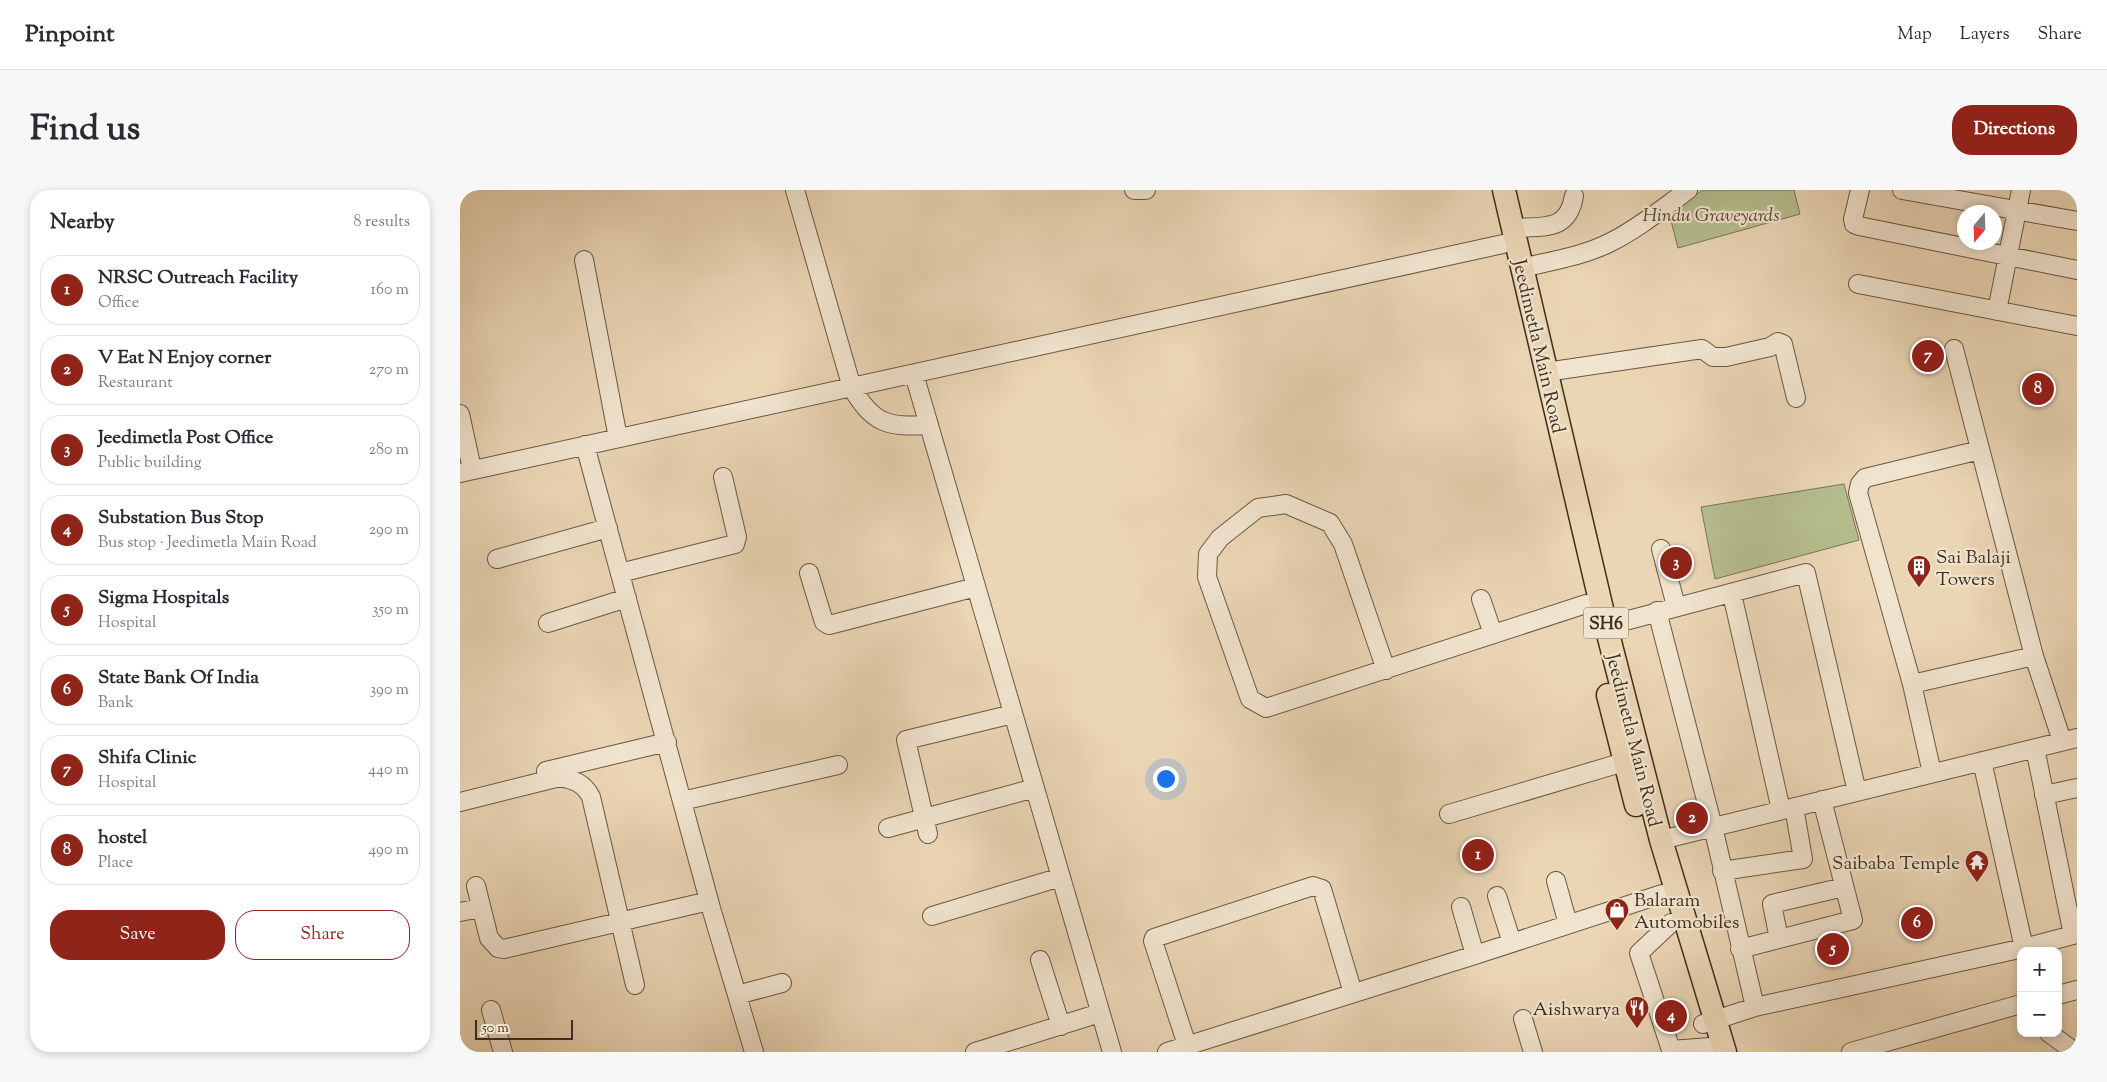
<!DOCTYPE html>
<meta charset="utf-8">
<style>
body{margin:0;font-family:"Sorts Mill Goudy",serif;background:#f7f7f7;color:#2b2b33}
.controls{position:absolute;right:15px;bottom:15px;display:grid;overflow:hidden;border-radius:10px;box-shadow:0 2px 8px #0003}
.controls button{width:45px;height:45px;display:grid;place-items:center;padding:0;border:0;border-bottom:1px solid #e1e1e2;background:#fff;color:#2b2b33;font:25px sans-serif}
.compass{position:absolute;left:1497px;top:15px;width:45px;height:45px;border-radius:50%;background:#fff;box-shadow:0 2px 8px #0003;rotate:199deg}
.scale{position:absolute;left:15px;bottom:12px;width:98px;box-sizing:border-box;padding-left:5px;border:2px solid #3f2e1b;border-top:0;font-size:14px;line-height:18px;white-space:nowrap;color:#3f2e1b;-webkit-text-stroke:4px #f1e4cf;paint-order:stroke}
.you{position:absolute;left:705px;top:588px;width:18px;height:18px;margin:-12px;border:4px solid #fff;border-radius:50%;background:#1a73e8;box-shadow:0 0 0 8px #1a73e833}
.badge{display:grid;place-items:center;width:32px;height:32px;border-radius:50%;background:#8f2418;color:#fff;font-size:16px;font-weight:700}
.pin{position:absolute;translate:-50% -50%;border:2px solid #fff;box-shadow:0 1px 5px #0006}
.list{margin:0;padding:0;list-style:none}
h2{display:flex;justify-content:space-between;align-items:center;height:65px;margin:0;padding:0 20px;font-size:21px}
h2 small{font-size:16px;font-weight:400;color:#7c7c81}
.list li{display:grid;grid-template-columns:32px 1fr auto;gap:15px;align-items:center;box-sizing:border-box;height:70px;margin:0 10px 10px;padding:0 10px;border:1px solid #e1e1e2;border-radius:20px}
.list b{display:block;font-size:19px;white-space:nowrap}
.list p{margin:0;font-size:16px;white-space:nowrap;color:#7c7c81}
.list em{font-size:16px;font-style:normal;color:#7c7c81}
.actions{display:flex;gap:10px;padding:15px 20px}
.actions a{flex:1;padding:11px 0;border:1px solid #8f2418;border-radius:20px;text-align:center;font-size:18px;color:#8f2418}
.actions .main{background:#8f2418;color:#fff}
.map{position:relative;flex:none;width:1617px;height:862px;overflow:hidden;border-radius:20px}
header{display:flex;align-items:center;gap:30px;box-sizing:border-box;height:70px;padding:0 25px;background:#fff;border-bottom:1px solid #e1e1e2}
header strong{font-size:24px}
nav{display:flex;gap:28px;margin-inline-start:auto;font-size:18px}
.intro{display:flex;align-items:center;justify-content:space-between;box-sizing:border-box;height:120px;padding:0 30px}
h1{margin:0;font-size:35px}
.button{padding:12px 22px;border-radius:20px;background:#8f2418;color:#fff;font-size:18px;font-weight:700}
main{display:flex;gap:30px;padding:0 30px}
aside{flex:1;background:#fff;border-radius:20px;box-shadow:0 2px 8px #0003}
.map>svg:first-child{display:block}
</style>
<header>
<strong>Pinpoint</strong>
<nav><a>Map</a><a>Layers</a><a>Share</a></nav>
</header>
<div class="intro"><h1>Find us</h1><a class="button">Directions</a></div>
<main>
<aside>
<h2>Nearby<small>8 results</small></h2>
<ul class="list">
<li><span class="badge">1</span><div><b>NRSC Outreach Facility</b><p>Office</p></div><em>160 m</em></li>
<li><span class="badge">2</span><div><b>V Eat N Enjoy corner</b><p>Restaurant</p></div><em>270 m</em></li>
<li><span class="badge">3</span><div><b>Jeedimetla Post Office</b><p>Public building</p></div><em>280 m</em></li>
<li><span class="badge">4</span><div><b>Substation Bus Stop</b><p>Bus stop · Jeedimetla Main Road</p></div><em>290 m</em></li>
<li><span class="badge">5</span><div><b>Sigma Hospitals</b><p>Hospital</p></div><em>350 m</em></li>
<li><span class="badge">6</span><div><b>State Bank Of India</b><p>Bank</p></div><em>390 m</em></li>
<li><span class="badge">7</span><div><b>Shifa Clinic</b><p>Hospital</p></div><em>440 m</em></li>
<li><span class="badge">8</span><div><b>hostel</b><p>Place</p></div><em>490 m</em></li>
</ul>
<div class="actions"><a class="main">Save</a><a>Share</a></div>
</aside>
<div class="map">
<svg width="1617" height="862" viewBox="0 0 1617 862">
<rect width="100%" height="100%" fill="#ead5b5"/>
<filter id="stains"><feTurbulence type="fractalNoise" baseFrequency=".004" numOctaves="4"/><feColorMatrix values="0 0 0 0 .2 0 0 0 0 .09 0 0 0 0 .02 0 0 0 .5 -.17"/></filter>
<radialGradient id="worn" r=".72"><stop offset=".6" stop-color="#630" stop-opacity="0"/><stop offset="1" stop-color="#630" stop-opacity=".3"/></radialGradient>
<!-- green -->
<path fill="#b5bd8e" stroke="#7a7654" d="M1243,0H1334L1340,24L1218,58L1209,23Z
M1384,294L1399,350L1255,389L1241,317Z"/>
<g fill="none" stroke-linecap="round" stroke-linejoin="round">
<defs>
<path id="minor" d="M335,0L392,198C414,235 428,237 469,235
M674,0H686
M1400,0L1393,29L1394,34L1399,36L1617,80
M1442,0L1617,31
M1053,38C1083,36 1108,42 1114,6
M124,70L158,248
M1061,78C1091,71 1124,66 1151,52C1179,38 1203,18 1228,0
M1398,94L1617,136
M1537,121L1561,0
M1494,159L1574,466L1602,551
M1086,182L1242,159L1253,167H1266L1310,157L1318,152L1323,154L1336,208
M454,184L652,862
M0,224L12,279
M125,255L251,718L294,862
M0,283L1043,54
M1201,359L1216,416
M37,369L148,338
M160,383L275,354L277,347L263,287
M349,383L364,432L369,435L516,397
M1272,404L1321,620
M1021,409L1033,444
M1197,421L1253,637L1295,817
M88,433L167,408
M1146,436L1346,383L1397,602
M926,480L883,354L870,333L826,314L798,318L760,348L748,364L747,387L790,509L806,518L1126,414
M1452,494L1398,303L1400,294L1405,288L1520,260
M1575,558L1613,745
M1522,571L1564,758
M86,581L207,552
M1472,583L1452,494L1574,466
M1584,605L1617,598
M222,611L378,575
M0,612L100,587C114,590 124,593 131,607L175,795
M989,624L1164,572
M428,638L575,598
M468,644L446,550L553,524
M1201,650L1617,548
M1262,681L1343,669L1334,617
M1096,691L1108,734
M16,696L29,748L38,758L44,759L249,711
M1037,706L1052,753
M1001,717L1015,765
M0,722L21,718
M472,726L601,687
M1211,733L1179,763L1211,860L1250,857
M1319,749L1312,714L1384,697
M1280,759L1393,730L1362,610
M580,770L601,836
M277,805L322,793
M1598,805L1617,800
M31,820L43,862
M1063,829L1073,862
M1243,834L1295,817L1564,758L1617,744
M1589,843L1615,862
M727,855L693,751L694,748L853,696L862,699L893,803
M515,862L640,823
M707,862L1015,765L1202,704
M1391,862L1561,814"/>
<path id="major" d="M1044,0L1146,436L1201,650L1265,862
M1148,505L1176,615"/>
</defs>
<!-- minor casing -->
<use href="#minor" stroke="#6a5842" stroke-width="20"/>
<!-- major casing -->
<use href="#major" stroke="#3f2e1b" stroke-width="25"/>
<!-- minor -->
<use href="#minor" stroke="#f1e4cf" stroke-width="18"/>
<!-- major -->
<use href="#major" stroke="#ead5b5" stroke-width="22"/>
</g>
<!-- icons -->
<defs>
<symbol id="building-pin" viewBox="-11 -11 22 30"><path d="M0 17L-7.5 6A9.5 9.5 0 1 1 7.5 6Z" fill="#8f2418" stroke="#f1e4cf"/><path d="M-4-6H4V6H1V3H-1V6H-4ZM-2.5-4.3h1.7v1.8h-1.7ZM.8-4.3h1.7v1.8H.8ZM-2.5-1h1.7V.8h-1.7ZM.8-1h1.7V.8H.8Z" fill="#fff"/></symbol>
<symbol id="temple-pin" viewBox="-11 -11 22 30"><path d="M0 17L-7.5 6A9.5 9.5 0 1 1 7.5 6Z" fill="#8f2418" stroke="#f1e4cf"/><path d="M0-6L5-2H3V0L6.5 2.5H4V6H1.5V3h-3V6H-4V2.5H-6.5L-3 0V-2H-5Z" fill="#fff"/></symbol>
<symbol id="shop-pin" viewBox="-11 -11 22 30"><path d="M0 17L-7.5 6A9.5 9.5 0 1 1 7.5 6Z" fill="#8f2418" stroke="#f1e4cf"/><path d="M-5-2.5h2.3a2.7 3.5 0 0 1 5.4 0H5L5.5 6h-11ZM-1.5-2.5h3a1.5 2.3 0 0 0-3 0Z" fill="#fff"/></symbol>
<symbol id="restaurant-pin" viewBox="-11 -11 22 30"><path d="M0 17L-7.5 6A9.5 9.5 0 1 1 7.5 6Z" fill="#8f2418" stroke="#f1e4cf"/><path d="M-5-6h1v4h1v-4h1v4h1v-4h1v5L-1.5 .5V6h-2V.5L-5-1ZM5-6V6H3V1.5H1.5Q1.5-4 5-6Z" fill="#fff"/></symbol>
</defs>
<g fill-rule="evenodd">
<use href="#building-pin" x="1445" y="363" width="28" height="38"/>
<use href="#temple-pin" x="1503" y="658" width="28" height="38"/>
<use href="#shop-pin" x="1143" y="706" width="28" height="38"/>
<use href="#restaurant-pin" x="1163" y="804" width="28" height="38"/>
</g>
<g text-anchor="middle" stroke-width="4.5" stroke-linejoin="round" paint-order="stroke">
<!-- shield labels -->
<rect fill="#f1e4cf" stroke="#746551" stroke-width="1" x="1123.5" y="417.5" width="45" height="31" rx="4"/>
<g font-size="18" font-weight="bold" fill="#3f2e1b">
<text x="1146" y="439">SH6</text>
</g>
<!-- park labels -->
<g font-size="19" font-style="italic" fill="#574b32" stroke="#f1e4cf">
<text x="1251" y="31">Hindu Graveyards</text>
</g>
<!-- street labels -->
<g font-size="19" fill="#3f2e1b" stroke="#f1e4cf">
<text transform="translate(1080 156) rotate(77)" y="7">Jeedimetla Main Road</text>
<text transform="translate(1175 550) rotate(76)" y="7">Jeedimetla Main Road</text>
</g>
<!-- poi labels -->
<g font-size="19" fill="#3f2e1b" stroke="#f1e4cf" text-anchor="start">
<text x="1476" y="373">Sai Balaji<tspan x="1476" dy="22">Towers</tspan></text>
<text x="1500" y="679" text-anchor="end">Saibaba Temple</text>
<text x="1174" y="716">Balaram<tspan x="1174" dy="22">Automobiles</tspan></text>
<text x="1160" y="825" text-anchor="end">Aishwarya</text>
</g>
</g>
<rect width="100%" height="100%" filter="url(#stains)"/>
<rect width="100%" height="100%" fill="url(#worn)"/>
</svg>
<div class="controls">
<button>+</button>
<button>−</button>
</div>
<svg class="compass" viewBox="-18 -18 36 36"><path d="M0-13l5 13h-10z" fill="#e53935"/><path d="M0 13l5-13h-10z" fill="#7c7c81"/></svg>
<div class="scale">50 m</div>
<div class="you"></div>
<div class="pin badge" style="left:1018px;top:665px">1</div>
<div class="pin badge" style="left:1232px;top:628px">2</div>
<div class="pin badge" style="left:1216px;top:373px">3</div>
<div class="pin badge" style="left:1211px;top:826px">4</div>
<div class="pin badge" style="left:1373px;top:759px">5</div>
<div class="pin badge" style="left:1457px;top:733px">6</div>
<div class="pin badge" style="left:1468px;top:166px">7</div>
<div class="pin badge" style="left:1578px;top:199px">8</div>
</div>
</main>
